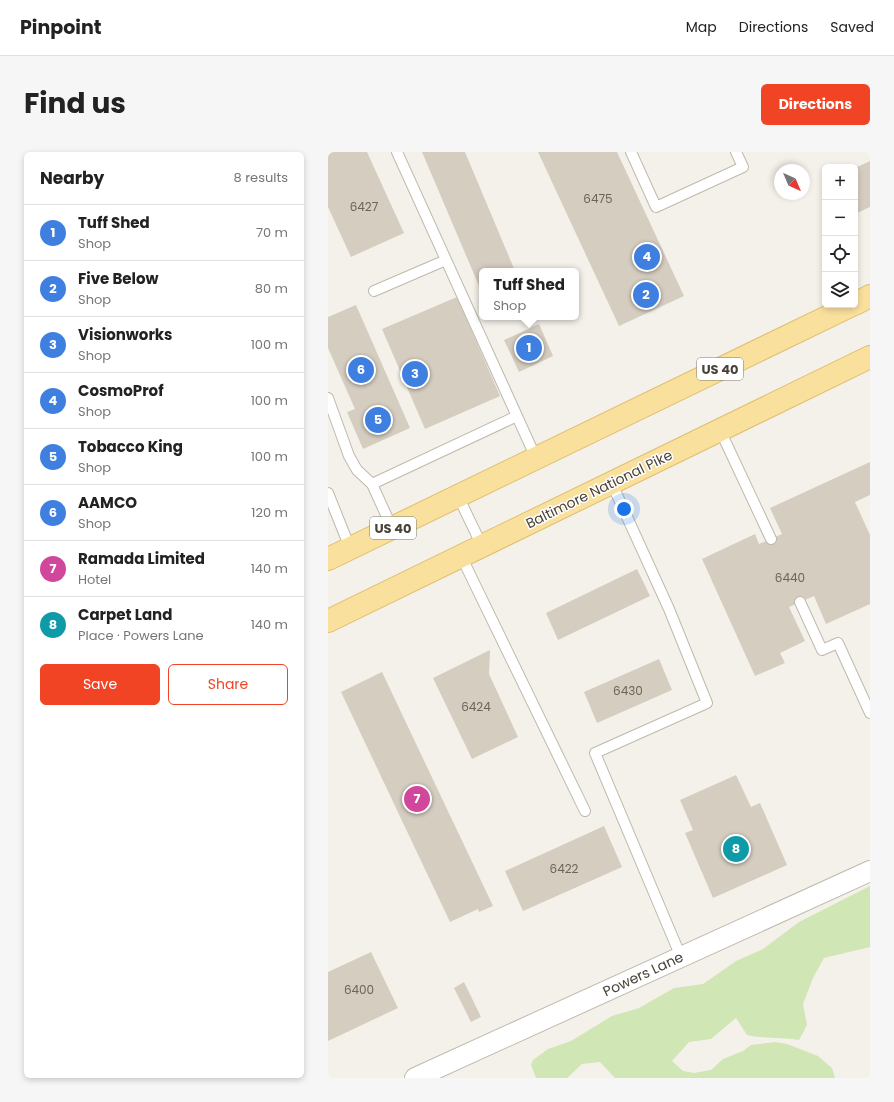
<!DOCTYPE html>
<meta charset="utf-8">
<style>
body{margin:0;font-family:Poppins,sans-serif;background:#f6f6f6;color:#222}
.controls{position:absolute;right:12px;top:12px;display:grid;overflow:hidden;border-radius:6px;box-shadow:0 2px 6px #0003}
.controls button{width:36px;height:36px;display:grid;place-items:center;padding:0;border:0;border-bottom:1px solid #e0e0e0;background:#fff;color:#222;font:20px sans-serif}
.compass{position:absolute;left:446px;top:12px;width:36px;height:36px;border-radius:50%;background:#fff;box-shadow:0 2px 6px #0003;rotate:136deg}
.you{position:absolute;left:296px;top:357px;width:14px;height:14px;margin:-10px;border:3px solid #fff;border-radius:50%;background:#1a73e8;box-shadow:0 0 0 6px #1a73e833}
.badge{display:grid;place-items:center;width:26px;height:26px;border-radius:50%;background:#f14424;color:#fff;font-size:13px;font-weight:700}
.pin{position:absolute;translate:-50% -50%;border:2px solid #fff;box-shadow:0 1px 4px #0006}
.popup{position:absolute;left:151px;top:116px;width:100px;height:52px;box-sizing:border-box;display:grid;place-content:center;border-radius:6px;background:#fff;filter:drop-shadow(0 1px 3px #0005);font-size:13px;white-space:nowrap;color:#767676}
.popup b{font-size:15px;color:#222}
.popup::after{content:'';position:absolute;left:50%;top:100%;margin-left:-8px;border:8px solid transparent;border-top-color:#fff}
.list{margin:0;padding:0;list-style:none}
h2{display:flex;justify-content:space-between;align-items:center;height:52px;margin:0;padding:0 16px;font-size:17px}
h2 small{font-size:13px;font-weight:400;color:#767676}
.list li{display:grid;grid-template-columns:26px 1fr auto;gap:12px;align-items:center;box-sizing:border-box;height:56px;padding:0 16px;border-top:1px solid #e0e0e0}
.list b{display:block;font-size:15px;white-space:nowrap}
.list p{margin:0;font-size:13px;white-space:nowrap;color:#767676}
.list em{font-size:13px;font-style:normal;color:#767676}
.actions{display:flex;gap:8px;padding:12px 16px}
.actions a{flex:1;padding:9px 0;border:1px solid #f14424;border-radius:6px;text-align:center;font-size:14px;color:#f14424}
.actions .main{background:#f14424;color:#fff}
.icon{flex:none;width:22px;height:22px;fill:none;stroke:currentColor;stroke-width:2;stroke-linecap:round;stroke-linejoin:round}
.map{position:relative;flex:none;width:542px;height:926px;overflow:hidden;border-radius:6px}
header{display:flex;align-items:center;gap:24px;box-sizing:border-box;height:56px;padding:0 20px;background:#fff;border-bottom:1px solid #e0e0e0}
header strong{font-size:19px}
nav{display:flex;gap:22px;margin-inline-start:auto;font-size:14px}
.intro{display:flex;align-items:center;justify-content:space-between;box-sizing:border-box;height:96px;padding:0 24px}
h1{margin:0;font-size:28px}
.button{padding:10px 18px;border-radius:6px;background:#f14424;color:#fff;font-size:14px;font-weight:700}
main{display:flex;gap:24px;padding:0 24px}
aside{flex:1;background:#fff;border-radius:6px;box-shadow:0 2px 6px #0003}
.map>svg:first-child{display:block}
</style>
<header>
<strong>Pinpoint</strong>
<nav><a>Map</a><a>Directions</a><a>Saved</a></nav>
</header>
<div class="intro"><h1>Find us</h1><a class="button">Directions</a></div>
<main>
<aside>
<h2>Nearby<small>8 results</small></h2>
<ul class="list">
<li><span class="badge" style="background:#3f7fe0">1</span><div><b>Tuff Shed</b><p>Shop</p></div><em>70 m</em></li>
<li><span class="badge" style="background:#3f7fe0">2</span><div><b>Five Below</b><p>Shop</p></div><em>80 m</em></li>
<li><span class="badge" style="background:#3f7fe0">3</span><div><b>Visionworks</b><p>Shop</p></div><em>100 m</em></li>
<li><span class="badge" style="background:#3f7fe0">4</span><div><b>CosmoProf</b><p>Shop</p></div><em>100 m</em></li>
<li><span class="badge" style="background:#3f7fe0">5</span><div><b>Tobacco King</b><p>Shop</p></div><em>100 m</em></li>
<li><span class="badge" style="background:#3f7fe0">6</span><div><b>AAMCO</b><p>Shop</p></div><em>120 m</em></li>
<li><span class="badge" style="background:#d1479c">7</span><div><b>Ramada Limited</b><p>Hotel</p></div><em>140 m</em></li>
<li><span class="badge" style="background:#0f9aa8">8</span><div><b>Carpet Land</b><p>Place · Powers Lane</p></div><em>140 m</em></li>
</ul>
<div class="actions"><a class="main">Save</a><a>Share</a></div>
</aside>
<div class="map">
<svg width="542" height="926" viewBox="0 0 542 926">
<rect width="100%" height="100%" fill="#f4f1ea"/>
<!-- green -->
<path fill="#d0e6b5" d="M542,734V795L496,806L485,826L475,852L479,873L471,888C453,885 436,887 419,883L408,866L383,887L361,890L344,909L355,919L366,921L383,918L395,907L415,899L423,893L447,890L459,892L490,904L504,916L507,926H287L272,910L254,912L239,926H208L203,913L205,908L220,897L243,889L284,864L311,856L346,836L375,832L408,809L435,797L471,770Z"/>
<!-- building -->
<path fill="#d5cdc0" d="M0,0H39L76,81L23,105L0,55Z
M94,0H137L187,119H154V141Z
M210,0H289L356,144L291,174Z
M542,9V55L527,62V16Z
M129,145L172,244L97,277L54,177Z
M28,153L82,276L35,297L19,260L27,257L0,196V165Z
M211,172L225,204L191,220L176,188Z
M542,310V343L527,350L542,383V452L498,472L486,444L461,455L477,489L452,501L457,511L427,524L374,407L427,382L431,392L454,382L442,356Z
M309,417L322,444L230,488L218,461Z
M162,498L161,522L190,585L144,607L105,526Z
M331,507L344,538L269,571L256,540Z
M54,520L165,754L151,760L150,757L122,770L13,540Z
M408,623L423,655L432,651L459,713L385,746L357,681L365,678L352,648Z
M276,674L294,715L195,759L177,719Z
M43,800L70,856L0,889V820Z
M136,830L153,865L143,870L126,836Z"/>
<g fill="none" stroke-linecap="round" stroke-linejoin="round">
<defs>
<path id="service" d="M69,0L208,306
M303,0L328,55L415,15L408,0
M46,139L118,108
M0,246L21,304L29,318L44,332
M392,278L443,387
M284,332L341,457L379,551L267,601L353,805
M0,341L22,396
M130,344L154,394
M64,376L44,332L189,264
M133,404L257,659
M472,450L494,498L510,491L542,561"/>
<path id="minor" d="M87,926L542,719"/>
<path id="primary" d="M527,152L542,144
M0,407L524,153
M0,469L542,205"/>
</defs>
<!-- service casing -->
<use href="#service" stroke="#bfb9ad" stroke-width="12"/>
<!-- minor casing -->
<use href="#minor" stroke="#bfb9ad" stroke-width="22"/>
<!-- primary casing -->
<use href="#primary" stroke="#dfbe6d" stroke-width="24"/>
<!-- service -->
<use href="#service" stroke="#fff" stroke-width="10"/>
<!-- minor -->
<use href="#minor" stroke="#fff" stroke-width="20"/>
<!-- primary -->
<use href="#primary" stroke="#fae09d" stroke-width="22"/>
</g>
<g text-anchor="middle" stroke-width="3" stroke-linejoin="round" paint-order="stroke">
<!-- number labels -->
<g font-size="12" fill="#6b655a">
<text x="270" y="51">6475</text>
<text x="36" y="59">6427</text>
<text x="462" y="430">6440</text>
<text x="300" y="543">6430</text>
<text x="148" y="559">6424</text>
<text x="236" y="721">6422</text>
<text x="31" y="842">6400</text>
</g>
<!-- shield labels -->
<g fill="#fff" stroke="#7f7b74" stroke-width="1">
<rect x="369" y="206" width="46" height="22" rx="3"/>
<rect x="42" y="365" width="46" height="22" rx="3"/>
</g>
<g font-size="13" font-weight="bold" fill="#484238">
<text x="392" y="222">US 40</text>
<text x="65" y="381">US 40</text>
</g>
<!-- street labels -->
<g font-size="14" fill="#484238" stroke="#fff">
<text transform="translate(271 337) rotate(-26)" y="5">Baltimore National Pike</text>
<text transform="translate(315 822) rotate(-25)" y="5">Powers Lane</text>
</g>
</g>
</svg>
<div class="controls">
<button>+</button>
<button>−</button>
<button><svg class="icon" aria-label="locate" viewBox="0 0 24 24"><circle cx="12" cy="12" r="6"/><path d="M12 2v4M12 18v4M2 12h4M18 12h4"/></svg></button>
<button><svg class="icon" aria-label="layers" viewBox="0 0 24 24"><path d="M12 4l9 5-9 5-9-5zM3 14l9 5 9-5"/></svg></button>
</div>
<svg class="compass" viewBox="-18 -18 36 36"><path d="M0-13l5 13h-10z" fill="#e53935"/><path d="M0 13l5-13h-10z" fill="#767676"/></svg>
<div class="you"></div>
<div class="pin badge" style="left:201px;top:196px;background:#3f7fe0">1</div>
<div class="popup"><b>Tuff Shed</b>Shop</div>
<div class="pin badge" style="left:318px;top:143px;background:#3f7fe0">2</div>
<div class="pin badge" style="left:87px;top:222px;background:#3f7fe0">3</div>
<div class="pin badge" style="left:319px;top:105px;background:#3f7fe0">4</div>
<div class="pin badge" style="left:50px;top:268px;background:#3f7fe0">5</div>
<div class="pin badge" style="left:33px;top:218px;background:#3f7fe0">6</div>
<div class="pin badge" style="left:89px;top:647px;background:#d1479c">7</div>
<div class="pin badge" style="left:408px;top:697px;background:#0f9aa8">8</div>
</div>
</main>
